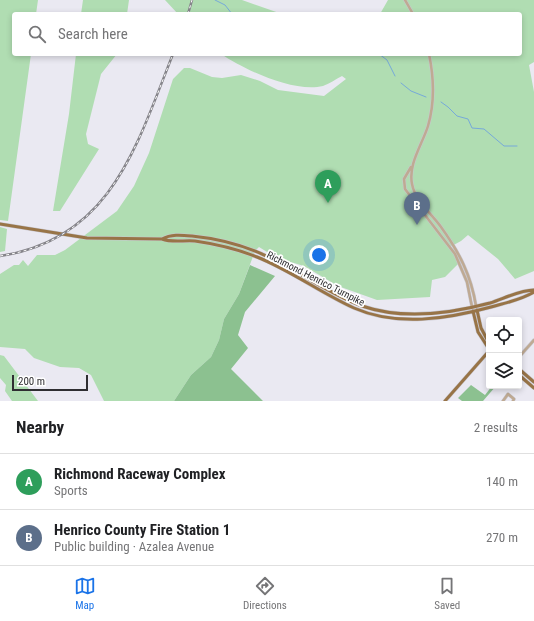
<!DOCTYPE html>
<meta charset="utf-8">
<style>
body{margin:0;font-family:"Roboto Condensed",sans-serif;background:#f6f6f6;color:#202124}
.controls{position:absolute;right:12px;bottom:12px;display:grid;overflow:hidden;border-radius:4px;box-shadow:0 2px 6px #0003}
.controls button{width:36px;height:36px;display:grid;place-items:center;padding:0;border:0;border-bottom:1px solid #e0e0e0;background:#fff;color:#202124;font:20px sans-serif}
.scale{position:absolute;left:12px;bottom:10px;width:76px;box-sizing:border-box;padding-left:4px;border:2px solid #2f2e32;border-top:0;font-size:11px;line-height:14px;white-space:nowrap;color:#2f2e32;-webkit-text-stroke:3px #fff;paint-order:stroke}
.you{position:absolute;left:319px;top:255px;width:14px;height:14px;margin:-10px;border:3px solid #fff;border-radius:50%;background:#1a73e8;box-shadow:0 0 0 6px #1a73e833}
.badge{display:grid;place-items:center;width:26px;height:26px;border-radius:50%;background:#1a73e8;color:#fff;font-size:13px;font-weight:700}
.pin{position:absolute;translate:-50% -33px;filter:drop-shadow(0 1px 2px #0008)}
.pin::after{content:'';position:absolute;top:21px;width:14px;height:12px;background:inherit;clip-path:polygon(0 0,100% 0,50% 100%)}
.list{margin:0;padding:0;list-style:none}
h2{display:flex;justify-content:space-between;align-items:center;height:52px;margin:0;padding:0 16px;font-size:17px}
h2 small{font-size:13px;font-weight:400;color:#757577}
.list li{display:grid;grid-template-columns:26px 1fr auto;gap:12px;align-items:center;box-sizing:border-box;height:56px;padding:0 16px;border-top:1px solid #e0e0e0}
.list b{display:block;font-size:15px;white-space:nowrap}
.list p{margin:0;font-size:13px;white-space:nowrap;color:#757577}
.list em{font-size:13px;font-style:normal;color:#757577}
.icon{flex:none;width:22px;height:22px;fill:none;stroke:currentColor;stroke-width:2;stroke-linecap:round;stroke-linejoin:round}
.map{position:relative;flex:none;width:534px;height:401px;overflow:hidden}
.search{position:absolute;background:#fff;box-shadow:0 2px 6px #0003;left:12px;right:12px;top:12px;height:44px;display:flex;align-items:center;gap:10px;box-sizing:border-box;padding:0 14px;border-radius:4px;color:#757577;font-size:15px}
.sheet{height:164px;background:#fff}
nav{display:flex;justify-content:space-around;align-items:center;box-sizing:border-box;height:56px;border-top:1px solid #e0e0e0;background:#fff;font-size:11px;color:#757577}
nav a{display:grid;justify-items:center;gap:2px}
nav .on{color:#1a73e8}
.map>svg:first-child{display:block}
</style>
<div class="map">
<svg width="534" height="401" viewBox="0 0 534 401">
<rect width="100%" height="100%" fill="#eae9f2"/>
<!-- green -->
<path fill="#b0ddb2" d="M0,0H38L36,14H14V54H31L8,221L0,220Z
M83,0H129L127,14H81Z
M165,0H242L282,14H178Z
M388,0H534V62L529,65L534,92V271L515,279L498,259L468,235L461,241L450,247L459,263L445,277L432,280L430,297L377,300L338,286L304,266L277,258L259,247L255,251L239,294L224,319L219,340L211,357L191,375L174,401H104L91,375L79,368L60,367L34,358L25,349L0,347V274L14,265H19L23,260L28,266L37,255H55L65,250L117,211L134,186L149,153L173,79L184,68H190L212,77L222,78L241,75L260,81L278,90L324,96L346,79L342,76C336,79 329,84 323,86C294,93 245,70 221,54H520V14H380Z
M76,54H117L101,74L86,134L88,144L99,149L60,211H53L69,114Z
M0,227L7,229L5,251L0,252Z
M0,355L4,356L38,401H12L5,391L6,385L0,378Z"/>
<!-- forest -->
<path fill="#8cc190" d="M250,265L275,276L245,312L238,335L248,348L231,369L263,401H174L191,375L211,357L219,340L224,319L239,294Z
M471,385L485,395L492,386H496L483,401H462L458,398Z"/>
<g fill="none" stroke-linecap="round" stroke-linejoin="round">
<!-- stream -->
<path stroke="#76a9d9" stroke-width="1" d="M215,0L225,5L232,14
M379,54L387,60L395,76
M401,83L411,91L426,97
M441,102L448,107L457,116L468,119L472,128L484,129L504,146H517"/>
<defs>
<path id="minor" d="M405,0L413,14
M429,54C434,78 435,102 428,126C422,145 408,164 412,184C415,201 431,213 441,227C459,252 471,275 476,306
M411,167L404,179L405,189L455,254L467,282L472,307
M519,357L534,340
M503,401L508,394L514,399L513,401"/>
<path id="major" d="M0,224L87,238L162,239C172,243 184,240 195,241C216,244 237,249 257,257C290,270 321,293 354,308C397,327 447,319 491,307C505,303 521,300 534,292
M162,239C171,234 181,235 192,236C222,239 251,247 278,262C306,276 332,295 362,306C403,320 449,314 490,303C503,299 520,290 534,290
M477,310L481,328L489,343
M473,311L478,332L489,349
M519,369L534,382
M519,375L534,388
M445,401L489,351"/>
</defs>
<!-- minor casing -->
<use href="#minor" stroke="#c8c7cf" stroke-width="3.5"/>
<!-- major casing -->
<use href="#major" stroke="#c8c7cf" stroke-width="4"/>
<!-- minor -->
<use href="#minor" stroke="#bfaa93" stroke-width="2.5"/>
<!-- major -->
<use href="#major" stroke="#987447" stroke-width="3"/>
<defs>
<path id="rail" d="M188,14L192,0
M0,256C112,239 137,144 173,54"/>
</defs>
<!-- rail casing -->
<use href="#rail" stroke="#85848a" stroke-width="2.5"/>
<!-- rail -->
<use href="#rail" stroke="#fff" stroke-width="1" stroke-dasharray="3" stroke-linecap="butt"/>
</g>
<g text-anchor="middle" stroke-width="3.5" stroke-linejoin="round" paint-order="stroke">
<!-- street labels -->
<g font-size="10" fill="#2f2e32" stroke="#fff">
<text transform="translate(316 278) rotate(27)" y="4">Richmond Henrico Turnpike</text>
</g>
</g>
</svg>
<div class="controls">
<button><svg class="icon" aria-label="locate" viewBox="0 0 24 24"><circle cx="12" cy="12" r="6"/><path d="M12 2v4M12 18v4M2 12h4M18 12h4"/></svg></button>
<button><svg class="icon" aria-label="layers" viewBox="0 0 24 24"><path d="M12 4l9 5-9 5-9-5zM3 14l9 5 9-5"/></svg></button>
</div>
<div class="scale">200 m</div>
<div class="you"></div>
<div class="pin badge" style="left:328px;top:203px;background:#2e9e5b">A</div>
<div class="pin badge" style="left:417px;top:225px;background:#5c6f8a">B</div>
<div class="search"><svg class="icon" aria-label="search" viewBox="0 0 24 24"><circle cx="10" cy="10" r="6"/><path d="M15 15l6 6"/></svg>Search here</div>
</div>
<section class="sheet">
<h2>Nearby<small>2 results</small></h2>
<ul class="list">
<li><span class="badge" style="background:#2e9e5b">A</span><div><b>Richmond Raceway Complex</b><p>Sports</p></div><em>140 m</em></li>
<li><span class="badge" style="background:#5c6f8a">B</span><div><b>Henrico County Fire Station 1</b><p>Public building · Azalea Avenue</p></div><em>270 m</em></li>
</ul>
</section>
<nav>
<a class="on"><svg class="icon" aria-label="map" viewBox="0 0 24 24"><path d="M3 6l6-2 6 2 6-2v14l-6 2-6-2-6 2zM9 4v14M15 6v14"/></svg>Map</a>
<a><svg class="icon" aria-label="directions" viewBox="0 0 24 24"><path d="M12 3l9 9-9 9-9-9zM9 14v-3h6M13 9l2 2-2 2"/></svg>Directions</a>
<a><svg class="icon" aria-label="saved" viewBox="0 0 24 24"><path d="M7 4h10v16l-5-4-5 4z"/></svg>Saved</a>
</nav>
